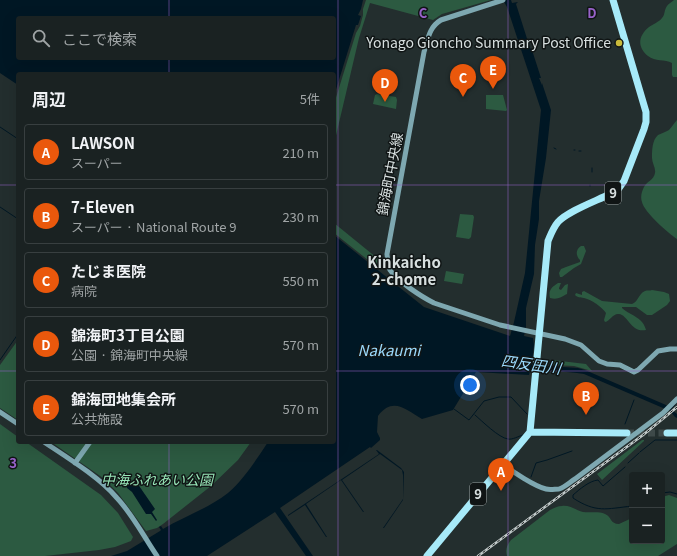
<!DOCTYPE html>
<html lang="ja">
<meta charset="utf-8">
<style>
body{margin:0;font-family:Georgia,"Noto Sans JP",serif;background:#232a2a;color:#f1f3f6}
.controls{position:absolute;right:12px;bottom:12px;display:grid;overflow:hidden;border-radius:4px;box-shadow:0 4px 16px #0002}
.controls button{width:36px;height:36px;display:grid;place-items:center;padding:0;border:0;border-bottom:1px solid #383f40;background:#1a2222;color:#f1f3f6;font:20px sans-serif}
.you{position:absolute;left:470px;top:385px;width:14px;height:14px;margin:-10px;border:3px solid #fff;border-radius:50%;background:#1a73e8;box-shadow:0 0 0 6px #1a73e833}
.badge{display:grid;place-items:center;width:26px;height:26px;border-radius:50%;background:#ea580c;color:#fff;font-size:13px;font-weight:700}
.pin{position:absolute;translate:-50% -33px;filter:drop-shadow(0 1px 2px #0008)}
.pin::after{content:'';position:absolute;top:21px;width:14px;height:12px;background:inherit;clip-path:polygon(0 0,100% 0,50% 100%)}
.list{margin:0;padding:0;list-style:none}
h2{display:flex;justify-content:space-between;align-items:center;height:52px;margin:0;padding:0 16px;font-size:17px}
h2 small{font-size:13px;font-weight:400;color:#9fa4a5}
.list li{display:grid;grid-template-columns:26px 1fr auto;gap:12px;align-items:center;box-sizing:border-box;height:56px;margin:0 8px 8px;padding:0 8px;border:1px solid #383f40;border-radius:4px}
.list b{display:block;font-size:15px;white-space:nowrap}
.list p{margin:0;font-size:13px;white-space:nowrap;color:#9fa4a5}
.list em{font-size:13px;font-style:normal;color:#9fa4a5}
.icon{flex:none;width:22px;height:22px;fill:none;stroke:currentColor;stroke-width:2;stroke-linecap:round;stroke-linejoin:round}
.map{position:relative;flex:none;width:677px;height:556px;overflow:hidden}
.search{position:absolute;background:#1a2222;box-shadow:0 4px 16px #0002;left:16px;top:16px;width:320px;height:44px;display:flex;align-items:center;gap:10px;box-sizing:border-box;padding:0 14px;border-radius:4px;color:#9fa4a5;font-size:15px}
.panel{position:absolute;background:#1a2222;box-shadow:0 4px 16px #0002;left:16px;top:72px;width:320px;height:372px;border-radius:4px}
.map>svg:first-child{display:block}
</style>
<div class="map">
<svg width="677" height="556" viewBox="0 0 677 556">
<rect width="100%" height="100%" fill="#232e2e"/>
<!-- green -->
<path fill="#2c5a41" d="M366,0H491L442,14L433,20L370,3L359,38L334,144V104L356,33L360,26L363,15V9Z
M674,0H677V77H673L672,75V63C665,59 655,62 648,56C637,47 638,36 649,27C653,24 659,22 662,18C665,15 664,10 667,6C668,4 672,2 674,0Z
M377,94L396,97L397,100L396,109L373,104L375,95Z
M486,95H503L507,110L506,111L486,109Z
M677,120V239C668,233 644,212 642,202C640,197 642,191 644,187C647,181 654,180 655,173C656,168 652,163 652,158C652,151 652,140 658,135C662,133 666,132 669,130C672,127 674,123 677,120Z
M460,214L473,215L474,217L471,237L469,239L456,237Z
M334,223L377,258L382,259L383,263L379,264L378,268L334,233Z
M581,246H584L586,251L581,264L574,268L562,277H560L559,273L561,269L566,267L580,262V260C576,256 575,250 581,246Z
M446,271L464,274L462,284L444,281Z
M558,283H561L559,288V289L561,290L565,285L568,284L567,294C561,297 558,300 550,298C548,290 552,287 558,283Z
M652,290L664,292L669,294L670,301L667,305L652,315H647L636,307H622V308C631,316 643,317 646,330C631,333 628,315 619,314C613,313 610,321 605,322L604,320L606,313C602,307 592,300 584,298C580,297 578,298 575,295L576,293L582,295V292L584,291L602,301L632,304C639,301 638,294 645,291C647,290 650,291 652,290Z
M18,340V420L0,408V365Z
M552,360L586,364L592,371L574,366L552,365Z
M0,424L18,437V442H26L101,495L118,513L133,537L131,541L115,547L99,550L45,556H0Z
M642,440H644V441L602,480L597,474Z
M51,442H251L238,460L211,486L163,524L157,528L146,531L118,493L103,478Z
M669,495L677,498V544L658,556H507C505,550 507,545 511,540L550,510C554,508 558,506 562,506C569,505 576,510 583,512C590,513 599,511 605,514C612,517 610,524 619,524L632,518V541H662V497Z"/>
<!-- water -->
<path fill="#001724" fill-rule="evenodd" d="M0,0H363L361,9L358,15L361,16L358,25H356L334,96V74H18V85L0,73ZM18,18H334V58H18Z
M503,0H511L512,3L518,2L516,4L530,48L532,50L541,78H539L542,85V83L551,110L546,158L539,201V219L535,245L534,274L526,308V326L524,336L533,338L534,345L532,363L547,365V367L548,366L578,368L585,370L666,405L677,414V418L675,417L669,410L663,408L584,374L577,373L547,370V369L546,370L530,371L529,375L476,372L453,410L422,419C406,410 393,396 378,416L377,432L380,438V440L371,448L370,447L280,508L313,556H306L275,512L207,556H111L127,551L160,531L161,530L159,527L161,526L163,529C183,517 209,508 228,493C244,479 256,460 268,442H334V235L424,307L510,336L514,322L525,273L541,110L507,7Z
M376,450H377L401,468L404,472L403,500L384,528H383L403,499V475L402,470L380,454L342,480L364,512H363L341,480L306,504L327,537H326L305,505L288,516V515L379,454Z
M134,480H135L155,509L152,512L157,520L156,521L151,514H146L132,492L127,488V486Z"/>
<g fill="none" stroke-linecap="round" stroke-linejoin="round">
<!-- stream -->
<path stroke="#001724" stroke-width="1" d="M0,127L18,139
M554,148L556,149
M574,150H575
M579,151H581
M592,172V168
M590,186V185
M0,207L18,219
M0,360L18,334
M454,409L469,420L484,401L499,397H511L527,414
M671,409L675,405
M475,415C482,421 499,438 508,439C512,440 519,436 523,435
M625,424L634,400
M640,452L655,440H677
M628,463L639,453
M625,467L603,486L598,480C589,481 580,489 573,495V498C596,513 606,509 632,506
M531,477L536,463L547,460L572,451
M662,493L670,492L677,494"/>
<!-- highway-tunnel -->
<path stroke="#3e4949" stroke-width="7" stroke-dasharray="7 3.5" stroke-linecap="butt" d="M627,433H667"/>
<!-- secondary -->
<path stroke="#7ea8b1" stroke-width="5" d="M503,0L441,20C429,27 428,39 424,52L387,254C387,260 388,265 390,270C397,281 422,297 434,303L500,325L565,339L581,345L599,361L607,364L620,365L634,372L638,370L658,351L670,349H677
M0,412L18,424
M44,442C68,458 99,477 117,498C133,515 144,537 157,556
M75,463L90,442
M503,464C511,471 536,487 546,489C550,490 555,489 559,489C565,487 570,482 575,479L663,413L677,399"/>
<!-- highway -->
<path stroke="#a7eaf9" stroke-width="7" d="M530,432L627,433
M667,433H677
M427,556L530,432L548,241C551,234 553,228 558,222C568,211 596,201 610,194L617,191L624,181L644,129L646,122V112L613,0"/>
<defs>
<path id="rail" d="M478,556L643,435L665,417L677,407"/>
</defs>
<!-- rail casing -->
<use href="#rail" stroke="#c2caca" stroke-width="2.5"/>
<!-- rail -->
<use href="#rail" stroke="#101515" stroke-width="1" stroke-dasharray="3" stroke-linecap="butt"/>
</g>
<!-- grid -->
<path fill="none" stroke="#9762c9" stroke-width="1" stroke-opacity="0.55" d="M169,0V18M338,0V556M508,0V556M169,58V74M0,185H18M334,185H677M0,371H18M334,371H677M169,442V556"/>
<!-- markers -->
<circle fill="#c9ba3a" stroke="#101515" stroke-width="1.5" cx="619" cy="43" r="4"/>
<g text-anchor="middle" stroke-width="3" stroke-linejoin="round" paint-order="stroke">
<!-- shield labels -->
<g fill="#101515" stroke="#9ba2a2" stroke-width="1">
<rect x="605" y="182" width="16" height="22" rx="3"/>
<rect x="470" y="483" width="16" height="22" rx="3"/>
</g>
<g font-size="13" font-weight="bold" fill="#d7dfdf">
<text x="613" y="198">9</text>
<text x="478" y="499">9</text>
</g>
<!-- poi labels -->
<g font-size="14" fill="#d7dfdf" stroke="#101515" text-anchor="end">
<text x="611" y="48">Yonago Gioncho Summary Post Office</text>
</g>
<!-- street labels -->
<g font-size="14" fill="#d7dfdf" stroke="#101515">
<text transform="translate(390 174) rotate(-79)" y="5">錦海町中央線</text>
</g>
<!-- park labels -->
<g font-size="14" font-style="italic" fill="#98e6b8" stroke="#101515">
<text x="157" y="485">中海ふれあい公園</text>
</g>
<!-- neighbourhood labels -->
<g font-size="15" font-weight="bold" fill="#d7dfdf" stroke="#101515">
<text x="404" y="268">Kinkaicho<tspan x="404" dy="17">2-chome</tspan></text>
</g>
<!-- water labels -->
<g font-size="15" font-style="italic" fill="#9ad9fb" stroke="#101515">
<text x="389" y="356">Nakaumi</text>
<text transform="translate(531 365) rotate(8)" y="5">四反田川</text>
</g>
</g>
<g font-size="13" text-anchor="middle" font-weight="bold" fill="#9762c9" stroke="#101515" stroke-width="3" stroke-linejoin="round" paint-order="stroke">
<text x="423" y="18">C</text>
<text x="592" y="18">D</text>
<text x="13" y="468">3</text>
</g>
</svg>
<div class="controls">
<button>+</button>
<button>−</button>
</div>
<div class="you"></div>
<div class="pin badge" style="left:501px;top:491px">A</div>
<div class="pin badge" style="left:586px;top:415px">B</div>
<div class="pin badge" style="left:463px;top:97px">C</div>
<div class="pin badge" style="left:385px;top:102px">D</div>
<div class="pin badge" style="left:493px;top:89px">E</div>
<div class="search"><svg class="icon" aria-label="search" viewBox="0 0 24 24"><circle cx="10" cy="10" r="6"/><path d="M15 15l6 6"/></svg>ここで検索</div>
<section class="panel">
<h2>周辺<small>5件</small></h2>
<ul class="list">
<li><span class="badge">A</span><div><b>LAWSON</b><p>スーパー</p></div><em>210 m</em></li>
<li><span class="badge">B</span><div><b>7-Eleven</b><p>スーパー · National Route 9</p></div><em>230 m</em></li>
<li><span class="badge">C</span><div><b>たじま医院</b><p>病院</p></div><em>550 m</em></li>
<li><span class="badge">D</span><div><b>錦海町3丁目公園</b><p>公園 · 錦海町中央線</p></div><em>570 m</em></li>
<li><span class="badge">E</span><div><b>錦海団地集会所</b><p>公共施設</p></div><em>570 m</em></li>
</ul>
</section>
</div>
